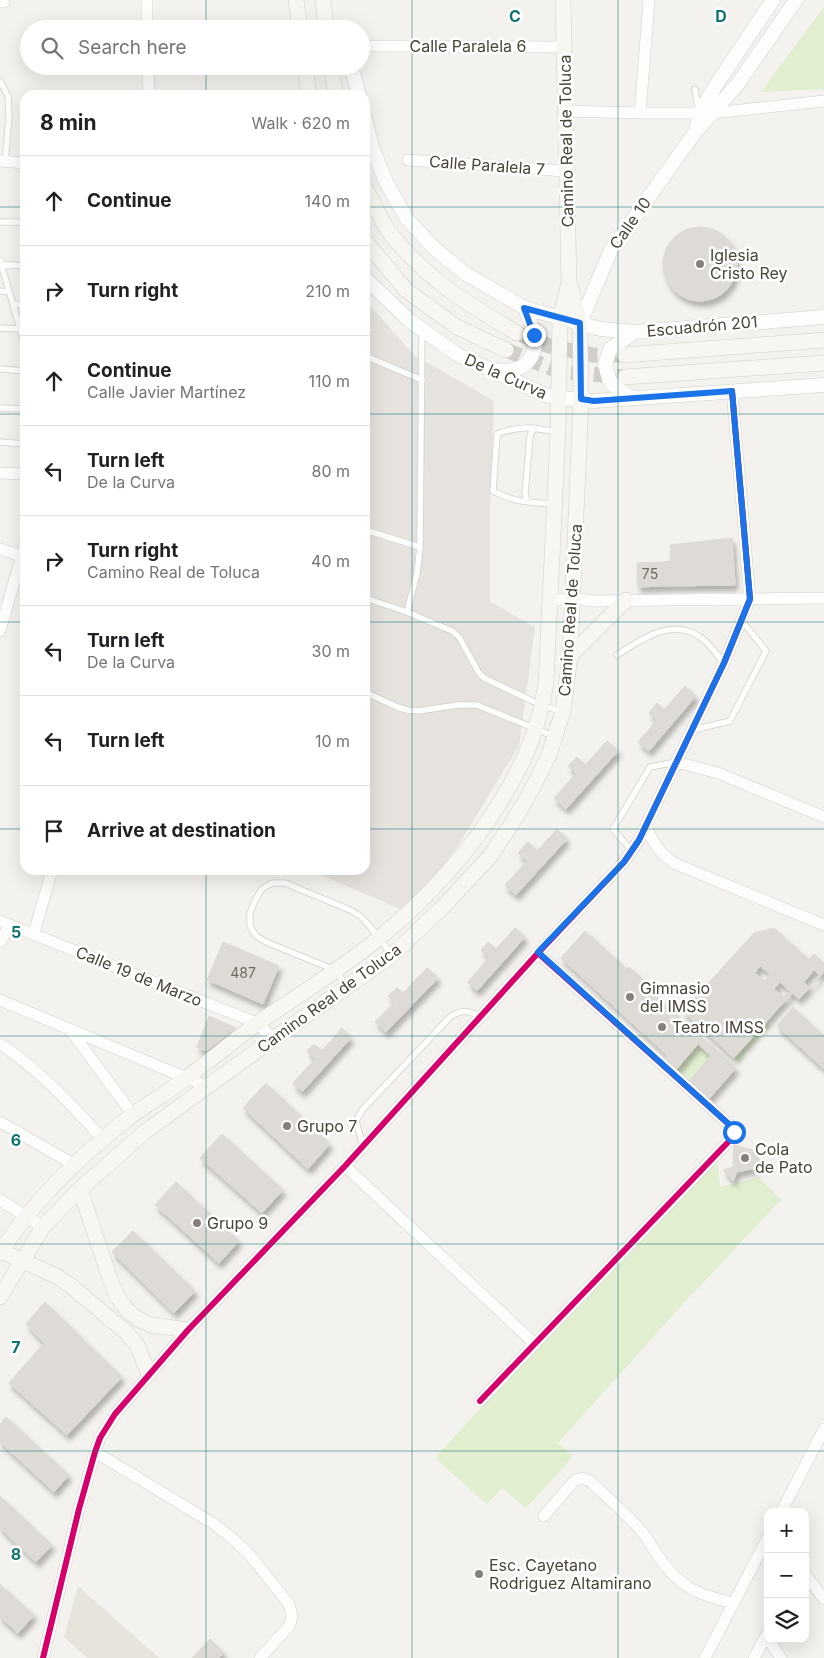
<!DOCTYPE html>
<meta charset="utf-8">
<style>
body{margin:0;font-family:Inter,sans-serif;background:#f2f2f2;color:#202124}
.controls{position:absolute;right:15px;bottom:15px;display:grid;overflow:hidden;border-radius:10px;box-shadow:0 5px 20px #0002}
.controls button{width:45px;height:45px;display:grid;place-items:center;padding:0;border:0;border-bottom:1px solid #e0e0e0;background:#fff;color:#202124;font:25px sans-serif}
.stop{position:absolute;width:15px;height:15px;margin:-11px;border:4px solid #1a73e8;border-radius:50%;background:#fff}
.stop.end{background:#1a73e8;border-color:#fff;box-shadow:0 1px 5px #0008}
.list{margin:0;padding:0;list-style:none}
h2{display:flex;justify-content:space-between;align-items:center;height:65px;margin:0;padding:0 20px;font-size:21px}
h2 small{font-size:16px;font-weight:400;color:#757577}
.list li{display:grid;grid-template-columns:32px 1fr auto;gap:15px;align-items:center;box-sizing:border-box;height:90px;padding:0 20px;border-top:1px solid #e0e0e0}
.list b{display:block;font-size:19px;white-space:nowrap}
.list p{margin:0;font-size:16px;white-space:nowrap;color:#757577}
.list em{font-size:16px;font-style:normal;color:#757577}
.icon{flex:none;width:28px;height:28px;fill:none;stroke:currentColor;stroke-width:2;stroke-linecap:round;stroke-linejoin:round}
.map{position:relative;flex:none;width:824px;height:1658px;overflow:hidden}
.search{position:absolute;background:#fff;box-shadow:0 5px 20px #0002;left:20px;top:20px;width:350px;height:55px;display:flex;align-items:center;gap:12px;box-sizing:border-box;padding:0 18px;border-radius:28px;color:#757577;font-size:19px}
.panel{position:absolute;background:#fff;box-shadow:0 5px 20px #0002;left:20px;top:90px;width:350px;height:785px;border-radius:15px}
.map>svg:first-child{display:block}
</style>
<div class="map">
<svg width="824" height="1658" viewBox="0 0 824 1658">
<defs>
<filter id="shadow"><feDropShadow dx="3" dy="5.5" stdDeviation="2.5" flood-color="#0004"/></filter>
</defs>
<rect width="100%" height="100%" fill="#f4f2ee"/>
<!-- residential -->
<path fill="#e7e4dc" d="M78,1586L159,1658H87L64,1637Z"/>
<!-- industrial -->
<path fill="#e6e2de" d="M365,300L414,355L494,401L490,503V602L535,627L519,746L459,844L410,913L309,870H365Z"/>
<!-- green -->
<path fill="#e1eecf" d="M824,7V89L761,92Z
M766,1022L770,1026L743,1056L745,1058L740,1064L734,1058Z
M698,1044L711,1056L687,1083L675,1071Z
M710,1162L718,1166L720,1187L759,1177L781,1200L684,1303L558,1443L573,1456L551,1481L526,1508L502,1488L487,1504L435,1458L473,1416Z"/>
<!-- building -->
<path fill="#dedbd6" stroke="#dcd9d4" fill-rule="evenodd" filter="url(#shadow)" d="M663 264a37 37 0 1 1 74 0a37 37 0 1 1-74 0Z
M732,538L735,585L663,586V562L671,561L670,545Z
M663,562V586L638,587L637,563Z
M685,686L696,696L649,751L638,742L657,720L649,713L657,703L664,710Z
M607,741L618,751L566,809L554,798L576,774L568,766L577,757L585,765Z
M557,829L567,839L516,895L505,885L527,861L518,853L528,842L537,851Z
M515,928L525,937L477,991L468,982L489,957L481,950L488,942L496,949Z
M774,928L809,960L814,954L824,964V972L799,999L792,993L734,1058L683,1011L754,933ZM760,966L770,974L765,981L755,973ZM814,970L819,975L809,987L804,982ZM780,982L789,991L784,998L774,989Z
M585,931L692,1029L668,1056L561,958Z
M223,942L279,966L263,1004L207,980Z
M629,967L646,982L643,984L627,969Z
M427,968L438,978L386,1032L375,1022L394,1003L388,996L397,988L403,993Z
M793,1007L824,1036V1069L777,1026Z
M209,1016L236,1028L206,1051L197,1047Z
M342,1028L351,1038L302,1092L293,1083L315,1059L307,1051L314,1044L322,1051Z
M692,1029L716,1050L711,1056L698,1044L675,1071L663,1061Z
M716,1050L736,1068L707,1101L687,1083Z
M266,1083L330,1144L308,1169L243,1108Z
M222,1134L283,1190L262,1213L200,1158Z
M734,1145L752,1150L761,1167L737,1172L733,1181L723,1170L733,1167Z
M176,1182L239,1241L219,1263L155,1205Z
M133,1231L195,1291L174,1313L112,1252Z
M45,1302L122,1377L67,1435L9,1383L44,1343L26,1324Z
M6,1417L69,1475L54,1492L0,1442V1424Z
M0,1496L52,1545L36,1562L0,1528Z
M0,1584L34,1615L18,1633L0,1617Z
M210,1639L224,1653L219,1658H192Z"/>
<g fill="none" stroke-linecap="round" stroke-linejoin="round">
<!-- secondary-tunnel -->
<path stroke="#d2cfca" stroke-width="15" stroke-dasharray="15 8" stroke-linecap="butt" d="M517,333L549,346L593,355H620
M506,350L558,371L625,377"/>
<defs>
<path id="service" d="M0,81L8,96L9,116L5,162
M695,89L698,108
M0,222H25
M0,260L25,346
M1,264L25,266
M0,291L9,292
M13,304L25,305
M0,328L20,329
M365,356L422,380
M0,369L25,371
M0,408L25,409
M0,442L25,444
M527,502L525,494L530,435L534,428
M555,504C534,503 512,502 493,491L497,434C521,425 533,428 558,432
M365,530L420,547
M365,598L407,612L452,631L459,637L479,673L484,678L543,706L561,711
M407,612L417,573L420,547L422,330
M617,655C640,640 672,617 700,637C709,643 717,655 724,663
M365,692L397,707L407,710L418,711L458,705H477L553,736
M693,730L730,721L766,651L742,621
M632,851L613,829L650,767L676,762
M347,986L335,970L266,942L256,936L250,926V913L255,900L262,889L272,883H285L350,910L360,916L368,924L392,955
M363,1146L356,1121L362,1110L450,1017C463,1009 467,1011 481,1016"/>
<path id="minor" d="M147,0V29
M0,2H4V0
M373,46L564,47
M148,66L149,95
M565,111L640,113H713L824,101
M640,113L649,0
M408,160L565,171
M0,161L25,163
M0,473L25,474
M0,549L22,556
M549,601L572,598L593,601L824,598
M0,631L25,545
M676,762L718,773L824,817
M646,828C655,844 659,854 676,864L824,925
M0,921L257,1023L273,1039
M34,933L52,870
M0,942L10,925
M0,1000L208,1087
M71,1031L133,1115
M0,1044C39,1069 71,1105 103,1139
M0,1122L73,1164
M345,1166L535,1344
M0,1200L43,1227
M480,1401L733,1137L734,1132L732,1127L538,953
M95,1452L214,1524L233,1539L250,1555L289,1604L292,1615L290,1625L260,1658
M781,1512L824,1429
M544,1516L574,1481C581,1477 585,1478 591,1482C609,1499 628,1515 643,1533C649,1540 653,1549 658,1556C681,1588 696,1594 733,1603
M805,1574L824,1599
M768,1639L781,1658
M43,1658L79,1509L95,1452L100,1438L115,1414L188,1330L345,1166L538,953L624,862L639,840L724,663L750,599L732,391
M705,1658L768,1537
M754,1658L768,1632"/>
<path id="tertiary" d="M351,66L359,95
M365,118L372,148L386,182L407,219L435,249L466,274L525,308L601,329L635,332L824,317
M696,131L699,113L718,82L773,0
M365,278L410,321L458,355L546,395L559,398L594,401L824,385
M580,323L611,250L696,131L737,85L796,0
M496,370C501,370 507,371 512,370C529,368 538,350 534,334C532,325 528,316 525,308
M633,398L622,392L610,382L605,365L610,349L635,332"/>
<path id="secondary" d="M296,0L300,29
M323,0L326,29
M305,66L309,95
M331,66L336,95
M365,188C373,202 380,219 389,232C426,279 466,303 517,333
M365,241L406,290L457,327L506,350
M624,355L824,340
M625,377L824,363
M570,656L626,600
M80,1189L110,1279L118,1298L127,1310L138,1319L151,1325L188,1330
M1,1251L56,1276L71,1286L127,1333L137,1345L149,1374
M0,1253C34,1199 81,1155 131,1116C149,1103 168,1092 185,1079C210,1061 234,1040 259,1022C299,995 341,969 379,938C425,901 472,850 502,799C525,761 540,726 546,682L558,432L560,318L569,283
M0,1297L43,1227L80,1189L146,1131L273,1039L392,955L443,907L490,856L511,825L530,793L549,755L563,711L570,656L581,399L580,323L569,282L563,0"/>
</defs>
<!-- service casing -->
<use href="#service" stroke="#d2d0cb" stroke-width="7"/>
<!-- minor casing -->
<use href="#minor" stroke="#d2d0cb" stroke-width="12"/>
<!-- tertiary casing -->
<use href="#tertiary" stroke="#d2d0cb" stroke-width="15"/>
<!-- secondary casing -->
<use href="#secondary" stroke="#d3cfc5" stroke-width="16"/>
<!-- service -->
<use href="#service" stroke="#fdfdfc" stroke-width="5.5"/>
<!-- minor -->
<use href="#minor" stroke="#fdfdfc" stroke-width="11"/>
<!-- tertiary -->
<use href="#tertiary" stroke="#fdfdfc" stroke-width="14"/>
<!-- secondary -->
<use href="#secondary" stroke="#f7f6f1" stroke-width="15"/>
<defs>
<path id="cycleway" d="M480,1401L733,1137L734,1132L732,1127L538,953
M43,1658L79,1509L95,1452L100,1438L115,1414L188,1330L345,1166L538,953L624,862L639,840L724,663L750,599L732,391"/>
</defs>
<!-- cycleway casing -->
<use href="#cycleway" stroke="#fff" stroke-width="9"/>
<!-- cycleway -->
<use href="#cycleway" stroke="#d6006c" stroke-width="6"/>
</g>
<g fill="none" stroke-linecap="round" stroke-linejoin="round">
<!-- route -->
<path stroke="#1a73e8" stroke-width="6" d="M534,335L524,308L580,323L581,399L594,401L732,391L750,599L724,663L639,840L624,862L538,952L732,1127L734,1132"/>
</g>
<!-- grid -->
<path fill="none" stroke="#0f766e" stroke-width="1" stroke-opacity="0.55" d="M206,0V29M412,0V1658M618,0V1658M206,66V95M0,207H25M365,207H824M0,414H25M365,414H824M0,622H25M365,622H824M0,829H25M365,829H824M206,870V1658M0,1036H824M0,1244H824M0,1451H824"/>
<!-- markers -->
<g fill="#868178" stroke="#fff" stroke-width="2">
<circle cx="700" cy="264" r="5"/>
<circle cx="630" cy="997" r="5"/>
<circle cx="662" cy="1027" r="5"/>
<circle cx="287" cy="1126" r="5"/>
<circle cx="745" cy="1158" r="5"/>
<circle cx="197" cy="1223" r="5"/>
<circle cx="479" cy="1574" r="5"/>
</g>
<g text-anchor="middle" stroke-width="5" stroke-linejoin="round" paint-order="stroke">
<!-- number labels -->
<g font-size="14" fill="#706a61">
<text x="650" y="579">75</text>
<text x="243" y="978">487</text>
</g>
<!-- street labels -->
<g font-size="16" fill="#4b4439" stroke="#fff">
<text x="468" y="52">Calle Paralela 6</text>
<text transform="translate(566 141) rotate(-91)" y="6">Camino Real de Toluca</text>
<text transform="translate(487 165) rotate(4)" y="6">Calle Paralela 7</text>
<text transform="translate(630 223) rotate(-55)" y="6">Calle 10</text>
<text transform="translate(702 326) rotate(-5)" y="6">Escuadrón 201</text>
<text transform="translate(506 376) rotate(24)" y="6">De la Curva</text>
<text transform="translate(570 610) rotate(-86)" y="6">Camino Real de Toluca</text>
<text transform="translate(139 976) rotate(22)" y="6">Calle 19 de Marzo</text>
<text transform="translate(329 998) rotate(-36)" y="6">Camino Real de Toluca</text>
</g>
<!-- poi labels -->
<g font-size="16" fill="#4b4439" stroke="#fff" text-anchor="start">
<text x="710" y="261">Iglesia<tspan x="710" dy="18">Cristo Rey</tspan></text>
<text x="640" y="994">Gimnasio<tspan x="640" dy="18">del IMSS</tspan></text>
<text x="672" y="1033">Teatro IMSS</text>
<text x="297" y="1132">Grupo 7</text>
<text x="755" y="1155">Cola<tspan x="755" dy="18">de Pato</tspan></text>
<text x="207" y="1229">Grupo 9</text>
<text x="489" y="1571">Esc. Cayetano<tspan x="489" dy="18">Rodriguez Altamirano</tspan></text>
</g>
</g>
<g font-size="16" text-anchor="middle" font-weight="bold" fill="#0f766e" stroke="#fff" stroke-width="5" stroke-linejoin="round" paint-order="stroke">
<text x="515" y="22">C</text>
<text x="721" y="22">D</text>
<text x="16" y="938">5</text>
<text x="16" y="1146">6</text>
<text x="16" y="1353">7</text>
<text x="16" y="1560">8</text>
</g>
</svg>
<div class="controls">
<button>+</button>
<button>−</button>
<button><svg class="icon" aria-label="layers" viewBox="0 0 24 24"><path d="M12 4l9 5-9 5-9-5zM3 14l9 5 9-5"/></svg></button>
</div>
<div class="stop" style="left:734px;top:1132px"></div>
<div class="stop end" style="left:534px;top:335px"></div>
<div class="search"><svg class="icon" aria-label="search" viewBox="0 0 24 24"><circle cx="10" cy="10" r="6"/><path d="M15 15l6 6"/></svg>Search here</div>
<section class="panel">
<h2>8 min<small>Walk · 620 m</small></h2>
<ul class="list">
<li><svg class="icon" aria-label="ahead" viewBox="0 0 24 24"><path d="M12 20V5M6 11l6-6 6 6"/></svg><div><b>Continue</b></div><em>140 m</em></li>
<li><svg class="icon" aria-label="right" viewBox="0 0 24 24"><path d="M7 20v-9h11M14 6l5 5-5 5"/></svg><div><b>Turn right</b></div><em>210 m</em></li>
<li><svg class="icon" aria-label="ahead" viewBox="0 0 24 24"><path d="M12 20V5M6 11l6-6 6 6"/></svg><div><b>Continue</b><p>Calle Javier Martínez</p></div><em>110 m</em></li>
<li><svg class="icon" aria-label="left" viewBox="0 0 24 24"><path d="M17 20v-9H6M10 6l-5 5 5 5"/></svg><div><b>Turn left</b><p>De la Curva</p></div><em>80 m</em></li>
<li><svg class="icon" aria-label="right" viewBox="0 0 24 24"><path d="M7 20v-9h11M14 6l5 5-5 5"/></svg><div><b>Turn right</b><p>Camino Real de Toluca</p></div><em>40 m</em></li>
<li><svg class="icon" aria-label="left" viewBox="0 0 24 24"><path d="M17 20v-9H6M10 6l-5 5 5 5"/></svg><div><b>Turn left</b><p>De la Curva</p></div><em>30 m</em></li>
<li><svg class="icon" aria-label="left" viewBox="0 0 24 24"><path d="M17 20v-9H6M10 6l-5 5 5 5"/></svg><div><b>Turn left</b></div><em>10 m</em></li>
<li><svg class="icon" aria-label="arrive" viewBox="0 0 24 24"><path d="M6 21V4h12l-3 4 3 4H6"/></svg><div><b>Arrive at destination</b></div></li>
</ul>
</section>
</div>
